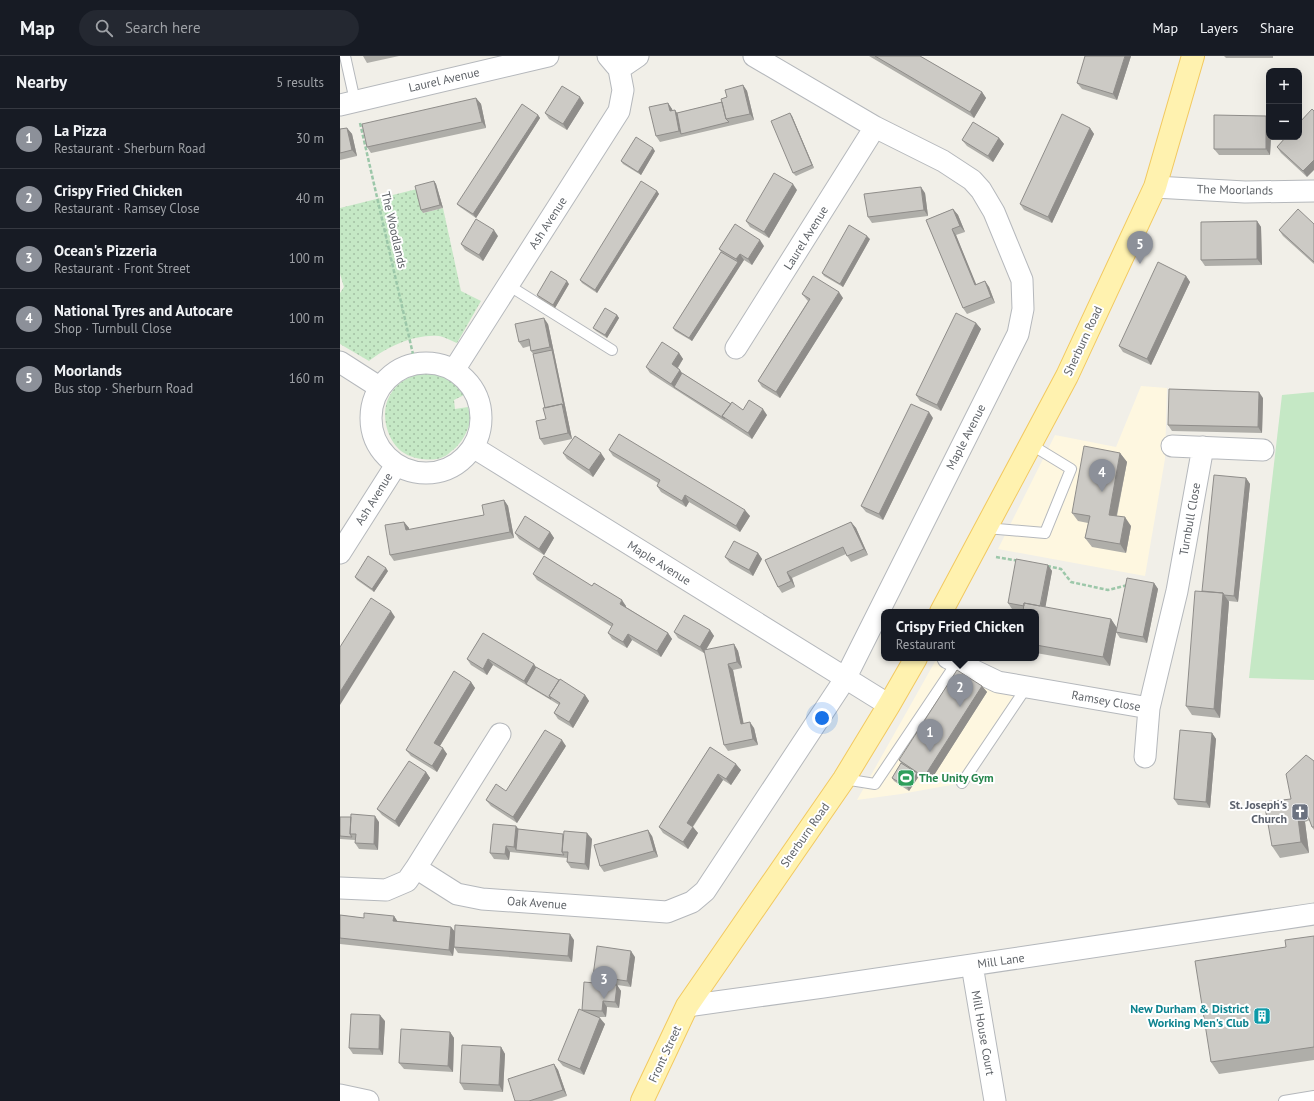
<!DOCTYPE html>
<meta charset="utf-8">
<style>
body{margin:0;font-family:"PT Sans",sans-serif;background:#242831;color:#f1f3f6}
.controls{position:absolute;right:12px;top:12px;display:grid;overflow:hidden;border-radius:8px;box-shadow:0 4px 16px #0002}
.controls button{width:36px;height:36px;display:grid;place-items:center;padding:0;border:0;border-bottom:1px solid #363941;background:#171b24;color:#f1f3f6;font:20px sans-serif}
.you{position:absolute;left:482px;top:662px;width:14px;height:14px;margin:-10px;border:3px solid #fff;border-radius:50%;background:#1a73e8;box-shadow:0 0 0 6px #1a73e833}
.badge{display:grid;place-items:center;width:26px;height:26px;border-radius:50%;background:#8c9099;color:#fff;font-size:13px;font-weight:700}
.pin{position:absolute;translate:-50% -33px;filter:drop-shadow(0 1px 2px #0008)}
.pin::after{content:'';position:absolute;top:21px;width:14px;height:12px;background:inherit;clip-path:polygon(0 0,100% 0,50% 100%)}
.popup{position:absolute;left:541px;top:553px;width:158px;height:52px;box-sizing:border-box;display:grid;place-content:center;border-radius:8px;background:#171b24;filter:drop-shadow(0 1px 3px #0005);font-size:13px;white-space:nowrap;color:#9ea1a6}
.popup b{font-size:15px;color:#f1f3f6}
.popup::after{content:'';position:absolute;left:50%;top:100%;margin-left:-8px;border:8px solid transparent;border-top-color:#171b24}
.list{margin:0;padding:0;list-style:none}
h2{display:flex;justify-content:space-between;align-items:center;height:52px;margin:0;padding:0 16px;font-size:17px}
h2 small{font-size:13px;font-weight:400;color:#9ea1a6}
.list li{display:grid;grid-template-columns:26px 1fr auto;gap:12px;align-items:center;box-sizing:border-box;height:60px;padding:0 16px;border-top:1px solid #363941}
.list b{display:block;font-size:15px;white-space:nowrap}
.list p{margin:0;font-size:13px;white-space:nowrap;color:#9ea1a6}
.list em{font-size:13px;font-style:normal;color:#9ea1a6}
.icon{flex:none;width:22px;height:22px;fill:none;stroke:currentColor;stroke-width:2;stroke-linecap:round;stroke-linejoin:round}
.map{position:relative;flex:none;width:974px;height:1045px;overflow:hidden}
header{display:flex;align-items:center;gap:24px;box-sizing:border-box;height:56px;padding:0 20px;background:#171b24;border-bottom:1px solid #363941}
header strong{font-size:19px}
nav{display:flex;gap:22px;margin-inline-start:auto;font-size:14px}
.search{width:280px;height:36px;background:#242831;display:flex;align-items:center;gap:10px;box-sizing:border-box;padding:0 14px;border-radius:22px;color:#9ea1a6;font-size:15px}
main{display:flex}
aside{flex:1;background:#171b24}
.map>svg:first-child{display:block}
</style>
<header>
<strong>Map</strong>
<div class="search"><svg class="icon" aria-label="search" viewBox="0 0 24 24"><circle cx="10" cy="10" r="6"/><path d="M15 15l6 6"/></svg>Search here</div>
<nav><a>Map</a><a>Layers</a><a>Share</a></nav>
</header>
<main>
<aside>
<h2>Nearby<small>5 results</small></h2>
<ul class="list">
<li><span class="badge">1</span><div><b>La Pizza</b><p>Restaurant · Sherburn Road</p></div><em>30 m</em></li>
<li><span class="badge">2</span><div><b>Crispy Fried Chicken</b><p>Restaurant · Ramsey Close</p></div><em>40 m</em></li>
<li><span class="badge">3</span><div><b>Ocean's Pizzeria</b><p>Restaurant · Front Street</p></div><em>100 m</em></li>
<li><span class="badge">4</span><div><b>National Tyres and Autocare</b><p>Shop · Turnbull Close</p></div><em>100 m</em></li>
<li><span class="badge">5</span><div><b>Moorlands</b><p>Bus stop · Sherburn Road</p></div><em>160 m</em></li>
</ul>
</aside>
<div class="map">
<svg width="974" height="1045" viewBox="0 0 974 1045">
<defs>
<pattern id="grass-dots" width="8" height="8" patternUnits="userSpaceOnUse"><rect width="8" height="8" fill="#c5e8c5"/><path d="M2 2h.1M6 6h.1" fill="none" stroke="#a3c0a4" stroke-width="1.8" stroke-linecap="round"/></pattern>
</defs>
<rect width="100%" height="100%" fill="#f1efe8"/>
<!-- commercial -->
<path fill="#fef7e0" d="M801,330L827,332L825,403L805,520L658,493L715,379L776,391Z
M597,602H608L686,632L622,727L561,738L517,744Z"/>
<!-- grass -->
<path fill="url(#grass-dots)" d="M77,133L83,157L103,152L121,235L141,245L117,287C112,285 105,281 99,280C75,278 48,290 29,305L0,288V237L4,231L0,218V152Z
M91,316C106,318 118,326 126,338L114,344L115,353L128,351C129,355 131,361 130,366C128,375 121,388 113,394C110,396 107,400 103,401C98,404 89,404 82,403C73,402 62,398 56,390C45,377 41,354 50,339C58,324 75,317 91,316Z"/>
<!-- park -->
<path fill="#c5e8c5" d="M974,336V624L909,622L942,339Z"/>
<g fill="none" stroke-linecap="round" stroke-linejoin="round">
<defs>
<path id="service" d="M5,0L15,45
M168,229L272,294
M646,472L705,477L731,413L690,388
M504,723L535,728L617,606
M622,727L686,632
M944,1045L974,1040"/>
<path id="minor" d="M268,0L279,13L298,0
M0,49L208,0
M815,131L905,136L974,135
M396,292L535,71
M0,306L39,331
M31 362a55 55 0 1 1 110 0a55 55 0 1 1-110 0Z
M114,314L279,55L283,34L279,13
M832,390L923,394
M133,391L549,649
M0,497L56,409
M608,602L658,626L809,652L837,535L863,391
M805,701L809,652
M76,812L160,678
M0,832L46,834L67,825L76,812L117,838L142,843L327,856L352,846L365,835L505,623L678,278L683,253L682,224L654,156L641,134L632,124L603,105L535,71L414,0
M632,909L655,1045
M347,950L483,931L974,858
M0,1039L28,1045"/>
<path id="primary" d="M601,556L727,320L815,131L853,0
M302,1045L347,950L504,723L549,649L576,602"/>
</defs>
<!-- service casing -->
<use href="#service" stroke="#b5b8bc" stroke-width="12"/>
<!-- minor casing -->
<use href="#minor" stroke="#b5b8bc" stroke-width="23"/>
<!-- primary casing -->
<use href="#primary" stroke="#f2c960" stroke-width="24"/>
<!-- path -->
<path stroke="#9cc7a9" stroke-width="2.5" stroke-dasharray="4 2" stroke-linecap="butt" d="M20,67L75,307
M656,501L679,505
M707,510L721,513L731,526L768,534L788,529"/>
<!-- service -->
<use href="#service" stroke="#fff" stroke-width="10"/>
<!-- minor -->
<use href="#minor" stroke="#fff" stroke-width="21"/>
<!-- primary -->
<use href="#primary" stroke="#fff2af" stroke-width="22"/>
</g>
<!-- wall -->
<path fill="#afaea9" d="M23,0H59L27,7Z
M529,0H580L642,36L646,42L634,62Z
M791,0L777,44L742,33L737,27Z
M884,0H933V2H886Z
M403,29L407,35L414,64L320,86L316,80L328,47L332,53L333,55L335,54L337,57L382,46L387,41Z
M136,42L141,48L146,72L31,97L27,91Z
M244,47L227,74L209,63L205,57Z
M198,59L200,62L136,162L120,151L117,148Z
M452,60L474,112L456,120L453,117Z
M926,60L929,63V81H931L930,99H879L874,93Z
M7,72L12,78L17,100L0,104V73Z
M750,72L754,78L712,167L684,154L680,148Z
M946,81L967,121L941,97L937,91Z
M659,82L664,88L653,106L627,90L622,84Z
M315,95L301,119L283,108L281,105Z
M94,125L96,128L103,152L83,157L81,154Z
M457,134L429,182L410,171L406,165Z
M317,135L319,138L257,237L242,227L240,224Z
M585,137L588,160L532,167L528,161Z
M613,153L618,159L625,176L616,179L636,229L645,225L649,231L655,247L627,258L623,252L586,164Z
M917,165L921,171L922,209L865,210L861,204Z
M974,168V208L943,180L939,174Z
M158,180L143,205L125,194L121,188Z
M530,183L503,231L484,220L482,217Z
M424,190L412,209L404,204L352,285L335,275L333,272L381,196L379,193Z
M846,220L850,226L811,309L783,296L779,290Z
M229,228L215,252L199,242L197,239Z
M462,238L503,242L440,342L422,331L418,325L468,245L467,244Z
M277,259L279,262L267,282L256,275L253,272Z
M636,267L641,273L601,355L580,345L576,339Z
M208,268L232,383L204,389L200,383L206,363L205,352L193,298L191,295L190,290L183,292L179,286Z
M339,297L343,303L338,312L342,317L391,348L403,354L427,359L412,383L310,317L306,311Z
M923,342L922,377L832,375L828,369Z
M593,362L543,464L526,456L521,450Z
M269,394L410,460L400,476L349,446L346,451L321,436L317,430L318,427L273,400Z
M223,397L265,403L253,421L227,403Z
M780,397L787,406L777,460L791,470L786,497L752,491L745,482L748,467L738,465L732,457Z
M906,422L910,428L898,546L889,545V546L880,662L852,659L846,650Z
M164,444L168,450L174,482L54,505L50,499L64,466L69,472V474L144,459Z
M511,466L516,472L528,499L511,506L506,498L452,522L455,531L442,537L438,531L425,504Z
M210,476L214,482L204,499L179,483L175,477Z
M418,497L422,503L413,520L390,507L385,501Z
M708,509L712,515L705,551L771,563L777,572L770,610L696,597V556L683,555L672,553L668,547Z
M48,515L34,536L17,524L15,521Z
M193,518L252,530L286,550V551L328,577L332,583L321,601L292,584L287,592L272,583L268,577L272,571L197,524Z
M814,527L818,533L807,587L780,582L776,576Z
M370,574L374,580L366,594L394,588L398,595L402,612L393,614L403,667L414,672L418,689L388,695L384,689L365,596L364,597L338,582L334,576Z
M143,577L196,611L219,624L245,639L249,645L233,672L218,663L214,657L219,649L153,609L147,619L131,609L127,603Z
M131,626L135,632L100,690L107,698L97,716L71,700L66,694Z
M642,630L647,636L589,727L579,720L569,735L554,725L552,722L561,707L559,704Z
M872,677L876,683L870,752L838,749L834,743Z
M226,690L177,767L151,750L146,744L166,735Z
M370,691L401,714L391,729L383,724L353,771L358,777L348,793L323,777L319,771Z
M974,705V774L972,771L970,764L965,766L969,797L940,802L932,790L951,743Z
M86,716L90,722L59,771L42,759L37,753Z
M0,761L39,766L38,794L19,793L15,787V784L0,783Z
M178,773L252,783L249,814L231,812L227,806V802L170,796L169,804L154,803L150,797Z
M312,780L318,801L264,816L260,810Z
M0,859L24,862L54,860L57,865L111,871L115,876L234,884L232,906L118,897L114,891L113,900L0,888Z
M974,880V1004L879,1018L871,1006L946,891Z
M295,901L291,931L257,926L253,920Z
M277,929L281,935L279,952L267,951L266,961H256L265,968L244,1019L223,1010L218,1004L243,955L242,954Z
M45,965L43,999L13,998L9,992Z
M110,976L114,982L113,1016L64,1013L59,1007Z
M161,991L165,998L163,1036L124,1034L120,1027Z
M214,1008L218,1014L227,1040L212,1045H175Z"/>
<!-- shaded-wall -->
<path fill="#8f8d8a" d="M785,0H791L777,44L773,38Z
M403,29L407,35L414,64L410,58Z
M642,36L646,42L634,62L630,56Z
M240,41L244,47L227,74L223,68Z
M136,42L141,48L146,72L142,66Z
M328,47L332,53L334,61L330,55Z
M335,54L339,60L341,78L339,75Z
M450,57L452,60L474,112L472,109Z
M198,59L200,62L136,162L133,158Z
M926,60L929,63V81H931L930,99L926,93Z
M7,72L12,78L17,100L12,94Z
M750,72L754,78L712,167L708,161Z
M659,82L664,88L653,106L648,100Z
M313,92L315,95L301,119L298,116Z
M974,104V114L967,121L963,115Z
M94,125L96,128L103,152L100,149Z
M453,128L457,134L429,182L424,176Z
M581,131L585,137L588,160L584,154Z
M317,135L319,138L257,237L255,234Z
M613,153L618,159L625,176L620,170Z
M917,165L921,171L922,209L917,203Z
M612,173L616,179L639,235L635,229Z
M154,174L158,180L143,205L139,199Z
M527,180L530,183L503,231L500,228Z
M420,184L424,190L412,209L408,203Z
M400,198L404,204L400,210L396,203Z
M398,206L400,210L352,285L349,282Z
M846,220L850,226L811,309L807,303Z
M227,225L229,228L215,252L213,249Z
M645,225L649,231L655,247L651,241Z
M499,236L503,242L440,342L436,336Z
M277,259L279,262L267,282L265,279Z
M204,262L208,268L232,383L228,377L212,294L210,291Z
M636,267L641,273L601,355L597,349Z
M339,297L343,303L336,314L332,308Z
M340,314L344,320L334,331L331,328Z
M919,336L923,342L922,377L918,371Z
M423,353L427,359L412,383L408,377Z
M589,356L593,362L543,464L539,458Z
M261,397L265,403L253,421L249,414Z
M780,397L787,406L775,467L769,459Z
M906,422L910,428L898,546L894,540Z
M345,439L349,446L346,451L342,445Z
M164,444L168,450L174,482L170,476Z
M405,454L410,460L400,476L396,470Z
M785,461L791,470L786,497L780,488Z
M64,466L69,472L70,480L66,474Z
M511,466L516,472L528,499L524,493Z
M210,476L214,482L204,499L199,493Z
M418,497L422,503L413,520L409,514Z
M708,509L712,515L704,559L700,553Z
M46,512L48,515L34,536L32,533Z
M447,516L452,522L455,531L451,525Z
M814,527L818,533L807,587L803,581Z
M883,537L889,546L880,662L874,653Z
M282,544L286,550L285,554L280,548Z
M51,555L55,561L0,649V636Z
M771,563L777,572L770,610L763,601Z
M370,574L374,580L364,597L360,591Z
M328,577L332,583L321,601L317,595Z
M288,578L292,584L287,592L283,586Z
M394,588L398,595L402,612L397,606Z
M148,603L153,609L147,619L143,613Z
M194,608L198,614L186,628L184,625Z
M388,608L393,614L405,674L401,668Z
M131,626L135,632L98,693L94,687Z
M642,630L647,636L589,727L584,721Z
M245,639L249,645L233,672L229,666Z
M410,666L414,672L418,689L413,683Z
M872,677L876,683L870,752L866,746Z
M222,684L226,690L177,767L173,761Z
M103,692L107,698L97,716L92,710Z
M396,708L401,714L391,729L386,723Z
M86,716L90,722L59,771L55,765Z
M577,717L579,720L569,735L567,731Z
M378,718L383,724L351,773L347,767Z
M957,754L965,766L969,797L961,786Z
M35,760L39,766L38,794L34,788Z
M176,770L181,776L176,794L174,791Z
M353,771L358,777L348,793L343,786Z
M308,774L312,780L318,801L314,795Z
M247,777L252,783L249,814L245,808Z
M166,790L170,796L169,804L165,798Z
M54,860L58,866L53,865Z
M111,871L116,877L113,900L109,894Z
M230,878L234,884L232,906L228,900Z
M291,895L295,901L291,931L287,925Z
M277,929L281,935L279,952L275,946Z
M263,945L267,951L266,961L262,955Z
M40,959L45,965L43,999L39,993Z
M260,962L265,968L244,1019L240,1013Z
M110,976L114,982L113,1016L108,1010Z
M161,991L165,998L163,1036L159,1029Z
M214,1008L218,1014L227,1040L223,1034Z"/>
<!-- building -->
<path fill="#cccac5" stroke="#8f8d8a" d="M535,0H580L642,36L630,56Z
M745,0H785L773,38L737,27Z
M403,29L410,58L386,63L381,43L387,41L385,34Z
M222,30L240,41L223,68L205,57Z
M136,42L142,66L27,91L22,68Z
M382,46L386,63L389,66L341,78L337,57Z
M328,47L330,55L335,54L339,75L316,80L309,51Z
M182,48L198,59L133,158L117,148Z
M972,53L974,55V104L963,115L937,91L946,81H959V67Z
M450,57L472,109L453,117L431,65Z
M722,58L750,72L708,161L680,148Z
M874,59L926,60V93H874Z
M633,66L659,82L648,100L622,84Z
M7,72L12,94L0,97V73Z
M296,81L313,92L298,116L281,105Z
M434,117L453,128L424,176L406,165Z
M94,125L100,149L81,154L75,130Z
M301,125L317,135L255,234L240,224Z
M581,131L584,154L528,161L524,138Z
M613,153L620,170L612,173L635,229L645,225L651,241L623,252L586,164Z
M958,153L974,168V206L939,174Z
M136,163L154,174L139,199L121,188Z
M917,165V203L861,204V166Z
M395,168L420,184L408,203L400,198L396,203L379,193Z
M509,169L527,180L500,228L482,217Z
M381,196L398,206L349,282L333,272Z
M818,206L846,220L807,303L779,290Z
M211,215L227,225L213,249L197,239Z
M473,220L499,236L436,336L418,325L470,243L462,238Z
M265,252L277,259L265,279L253,272Z
M616,257L636,267L597,349L576,339Z
M204,262L210,291L191,295L189,283L179,286L175,268Z
M322,286L339,297L332,308L340,314L331,328L306,311Z
M212,294L224,351L222,348L205,352L193,298Z
M342,317L391,348L382,360L385,363L334,331Z
M829,333L919,336L918,371L828,369Z
M409,344L423,353L408,377L382,360L392,346L403,354Z
M222,348L228,377L200,383L196,365L206,363L203,352Z
M571,348L589,356L539,458L521,450Z
M279,378L405,454L396,470L345,439L342,445L317,430L320,424L269,394Z
M235,380L261,397L249,414L223,397Z
M744,390L780,397L769,459L785,461L780,488L745,482L750,460L732,457Z
M874,419L906,422L894,540L884,539L883,537L862,535Z
M164,444L170,476L50,499L45,469L64,466L66,474L144,459L142,449Z
M185,460L210,476L199,493L175,477Z
M511,466L524,493L507,500L503,491L447,516L451,525L438,531L425,504Z
M394,485L418,497L409,514L385,501Z
M28,500L46,512L32,533L15,521Z
M204,500L252,530L254,527L282,544L280,548L328,577L317,595L288,578L283,586L268,577L273,568L193,518Z
M676,503L708,509L700,550L684,547V550L668,547Z
M787,522L814,527L803,581L776,576Z
M855,535L883,537L874,653L846,650Z
M31,542L51,555L0,636V591Z
M684,547L771,563L763,601L696,589V556H683Z
M344,559L370,574L360,591L334,576Z
M143,577L194,608L184,625L148,603L143,613L127,603Z
M394,588L397,606L388,608L401,668L410,666L413,683L384,689L364,594Z
M196,611L219,624L209,640L211,643L186,628Z
M617,614L642,630L584,721L559,704Z
M114,615L131,626L94,687L103,692L92,710L66,694Z
M220,623L245,639L229,666L214,657L220,647L209,640Z
M205,674L222,684L173,761L146,744L156,728L166,735Z
M840,674L872,677L866,746L834,743Z
M370,691L396,708L386,723L378,718L347,767L353,771L343,786L319,771Z
M966,699L974,705V771H972L965,752L957,754L961,786L932,790L924,746L951,743L946,718Z
M69,705L86,716L55,765L37,753Z
M561,707L577,717L567,731L552,722Z
M11,758L35,760L34,788L15,787L16,778H10Z
M0,761H11L10,778L12,781L0,780Z
M153,768L176,770L174,791L166,790L165,798L150,797Z
M178,773L223,778L222,796L224,799L176,794Z
M308,774L314,795L260,810L254,789Z
M224,775L247,777L245,808L227,806L228,796H222Z
M24,857L54,860L53,865L111,871L109,894L0,882V859L24,862Z
M115,869L230,878L228,900L114,891Z
M974,880V991L871,1006L855,905L946,891L945,884Z
M257,890L291,895L287,925L253,920Z
M244,926L277,929L275,946L263,945L262,955L242,954Z
M239,953L260,962L240,1013L218,1004Z
M11,958L40,959L39,993L9,992Z
M61,973L110,976L108,1010L59,1007Z
M122,989L161,991L159,1029L120,1027Z
M214,1008L223,1034L189,1045H175L168,1023Z"/>
<!-- icons -->
<defs>
<symbol id="stadium-square" viewBox="-11 -11 22 22"><rect x="-9" y="-9" width="18" height="18" rx="4" fill="#2e9e5b" stroke="#fff"/><path d="M0-5a6.5 5 0 1 0 0 10a6.5 5 0 1 0 0-10ZM-3.5-1.8h7v3.6h-7Z" fill="#fff"/></symbol>
<symbol id="church-square" viewBox="-11 -11 22 22"><rect x="-9" y="-9" width="18" height="18" rx="4" fill="#6b7280" stroke="#fff"/><path d="M-1.2-6h2.4v3.5h3.3v2.4h-3.3V6h-2.4V-.1h-3.3v-2.4h3.3Z" fill="#fff"/></symbol>
<symbol id="building-square" viewBox="-11 -11 22 22"><rect x="-9" y="-9" width="18" height="18" rx="4" fill="#0f9aa8" stroke="#fff"/><path d="M-4-6H4V6H1V3H-1V6H-4ZM-2.5-4.3h1.7v1.8h-1.7ZM.8-4.3h1.7v1.8H.8ZM-2.5-1h1.7V.8h-1.7ZM.8-1h1.7V.8H.8Z" fill="#fff"/></symbol>
</defs>
<g fill-rule="evenodd">
<use href="#stadium-square" x="556" y="712" width="20" height="20"/>
<use href="#church-square" x="950" y="746" width="20" height="20"/>
<use href="#building-square" x="912" y="950" width="20" height="20"/>
</g>
<g text-anchor="middle" stroke-width="4" stroke-linejoin="round" paint-order="stroke">
<!-- street labels -->
<g font-size="12" fill="#5f6368" stroke="#fff">
<text transform="translate(104 24) rotate(-13)" y="4">Laurel Avenue</text>
<text transform="translate(895 134) rotate(1)" y="4">The Moorlands</text>
<text transform="translate(208 167) rotate(-57)" y="4">Ash Avenue</text>
<text transform="translate(54 174) rotate(77)" y="4">The Woodlands</text>
<text transform="translate(466 182) rotate(-58)" y="4">Laurel Avenue</text>
<text transform="translate(743 285) rotate(-65)" y="4">Sherburn Road</text>
<text transform="translate(626 381) rotate(-63)" y="4">Maple Avenue</text>
<text transform="translate(34 443) rotate(-58)" y="4">Ash Avenue</text>
<text transform="translate(850 463) rotate(-80)" y="4">Turnbull Close</text>
<text transform="translate(319 507) rotate(32)" y="4">Maple Avenue</text>
<text transform="translate(766 645) rotate(10)" y="4">Ramsey Close</text>
<text transform="translate(465 779) rotate(-55)" y="4">Sherburn Road</text>
<text transform="translate(197 847) rotate(4)" y="4">Oak Avenue</text>
<text transform="translate(661 905) rotate(-8)" y="4">Mill Lane</text>
<text transform="translate(643 977) rotate(80)" y="4">Mill House Court</text>
<text transform="translate(325 998) rotate(-65)" y="4">Front Street</text>
</g>
<!-- leisure labels -->
<g font-size="12" font-weight="bold" fill="#27864d" stroke="#fff" text-anchor="start">
<text x="579" y="726">The Unity Gym</text>
</g>
<!-- worship labels -->
<g font-size="12" font-weight="bold" fill="#5b616d" stroke="#fff" text-anchor="end">
<text x="947" y="753">St. Joseph's<tspan x="947" dy="14">Church</tspan></text>
</g>
<!-- culture labels -->
<g font-size="12" font-weight="bold" fill="#0d838f" stroke="#fff" text-anchor="end">
<text x="909" y="957">New Durham &amp; District<tspan x="909" dy="14">Working Men's Club</tspan></text>
</g>
</g>
</svg>
<div class="controls">
<button>+</button>
<button>−</button>
</div>
<div class="you"></div>
<div class="pin badge" style="left:590px;top:696px">1</div>
<div class="pin badge" style="left:620px;top:651px">2</div>
<div class="popup"><b>Crispy Fried Chicken</b>Restaurant</div>
<div class="pin badge" style="left:264px;top:943px">3</div>
<div class="pin badge" style="left:762px;top:436px">4</div>
<div class="pin badge" style="left:800px;top:208px">5</div>
</div>
</main>
